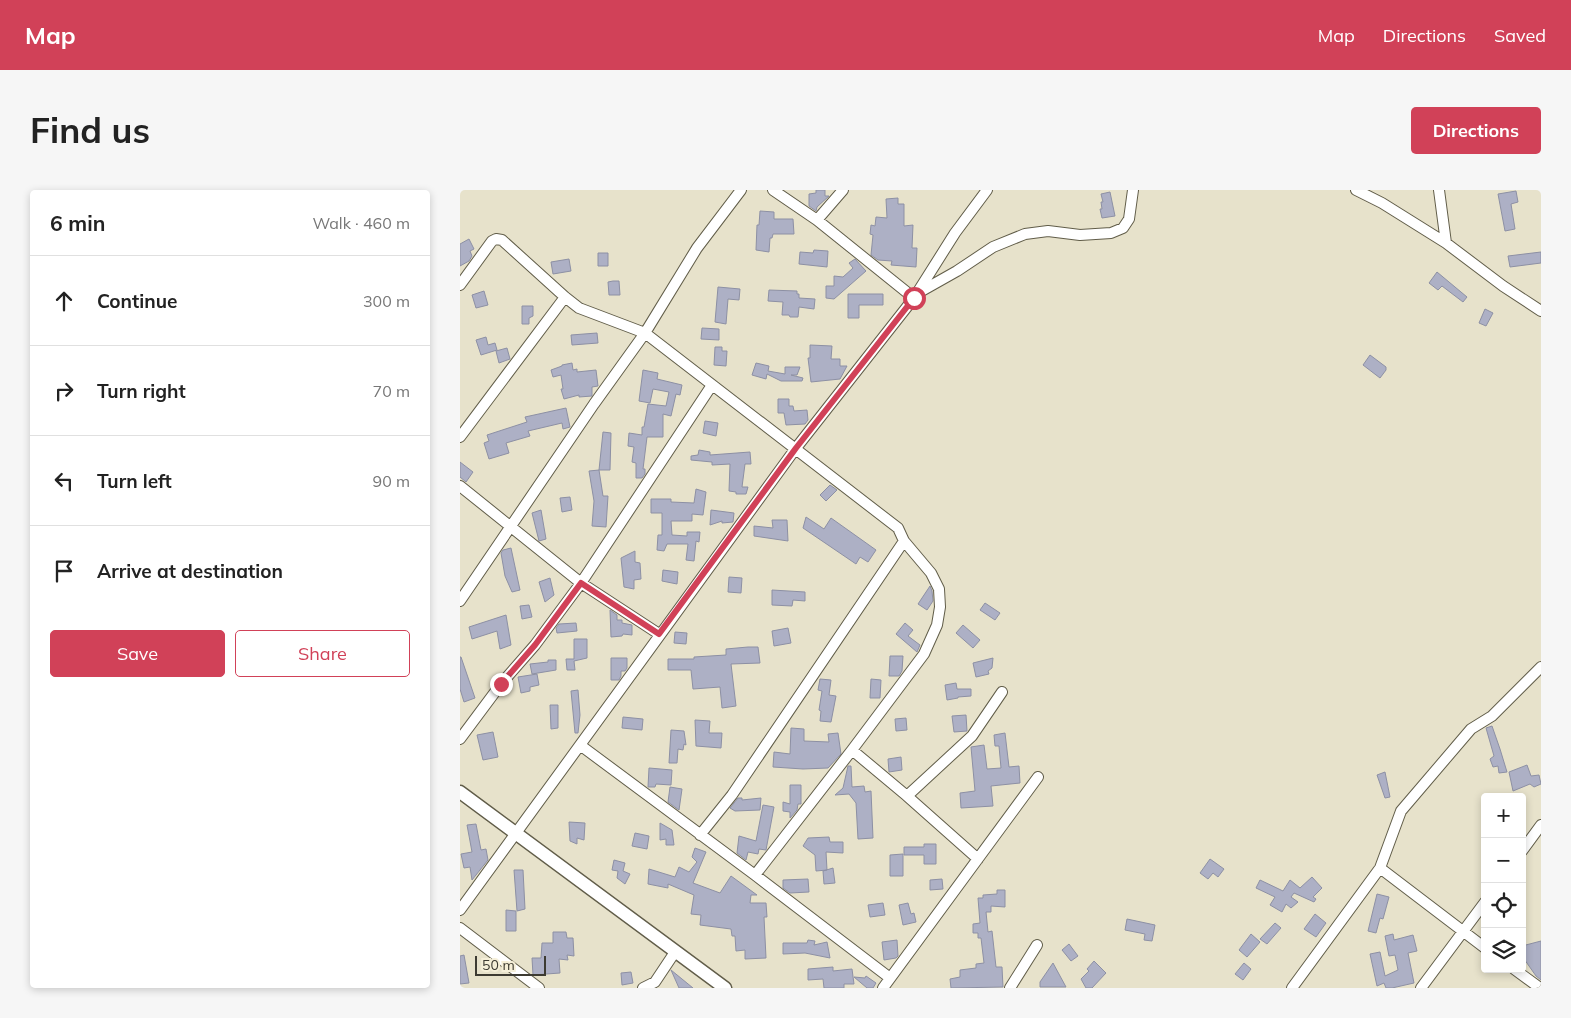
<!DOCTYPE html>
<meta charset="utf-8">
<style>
body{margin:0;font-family:Mulish,sans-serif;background:#f6f6f6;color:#222}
.controls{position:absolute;right:15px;bottom:15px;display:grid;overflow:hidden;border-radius:5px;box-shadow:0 2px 8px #0003}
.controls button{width:45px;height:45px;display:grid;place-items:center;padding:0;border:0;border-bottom:1px solid #e0e0e0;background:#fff;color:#222;font:25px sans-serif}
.scale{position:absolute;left:15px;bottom:12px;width:71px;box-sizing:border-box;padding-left:5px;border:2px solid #3d3b32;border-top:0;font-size:14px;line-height:18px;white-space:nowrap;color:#3d3b32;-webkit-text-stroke:4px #f5efd8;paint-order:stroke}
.stop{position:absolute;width:15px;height:15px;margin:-11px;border:4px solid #d14158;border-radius:50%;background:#fff}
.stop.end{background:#d14158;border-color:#fff;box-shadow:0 1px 5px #0008}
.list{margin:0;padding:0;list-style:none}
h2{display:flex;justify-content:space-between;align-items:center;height:65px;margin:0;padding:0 20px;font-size:21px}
h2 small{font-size:16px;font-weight:400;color:#767676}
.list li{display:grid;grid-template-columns:32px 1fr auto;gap:15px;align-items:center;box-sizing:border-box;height:90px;padding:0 20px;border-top:1px solid #e0e0e0}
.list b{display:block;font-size:19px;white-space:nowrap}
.list em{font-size:16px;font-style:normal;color:#767676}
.actions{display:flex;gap:10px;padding:15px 20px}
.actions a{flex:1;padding:11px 0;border:1px solid #d14158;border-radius:5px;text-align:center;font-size:18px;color:#d14158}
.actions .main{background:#d14158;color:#fff}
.icon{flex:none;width:28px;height:28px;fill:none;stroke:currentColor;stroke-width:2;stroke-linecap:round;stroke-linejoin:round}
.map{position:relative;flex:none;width:1081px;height:798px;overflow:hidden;border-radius:5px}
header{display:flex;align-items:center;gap:30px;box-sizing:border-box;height:70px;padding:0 25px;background:#d14158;color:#fff}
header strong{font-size:24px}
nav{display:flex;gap:28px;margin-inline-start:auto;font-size:18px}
.intro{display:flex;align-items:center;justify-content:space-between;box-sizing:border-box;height:120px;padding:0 30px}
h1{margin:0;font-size:35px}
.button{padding:12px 22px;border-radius:5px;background:#d14158;color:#fff;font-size:18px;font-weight:700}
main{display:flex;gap:30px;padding:0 30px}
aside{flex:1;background:#fff;border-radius:5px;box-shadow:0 2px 8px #0003}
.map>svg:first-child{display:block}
</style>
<header>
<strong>Map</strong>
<nav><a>Map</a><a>Directions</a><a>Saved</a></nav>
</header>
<div class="intro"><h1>Find us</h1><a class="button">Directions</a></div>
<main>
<aside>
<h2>6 min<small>Walk · 460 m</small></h2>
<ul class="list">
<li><svg class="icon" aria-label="ahead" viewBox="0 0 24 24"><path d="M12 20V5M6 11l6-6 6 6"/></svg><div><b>Continue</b></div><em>300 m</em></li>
<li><svg class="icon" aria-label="right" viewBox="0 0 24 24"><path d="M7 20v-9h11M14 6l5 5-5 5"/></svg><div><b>Turn right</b></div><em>70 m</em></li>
<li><svg class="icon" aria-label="left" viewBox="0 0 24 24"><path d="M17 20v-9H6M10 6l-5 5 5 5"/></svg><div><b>Turn left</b></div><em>90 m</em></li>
<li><svg class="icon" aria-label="arrive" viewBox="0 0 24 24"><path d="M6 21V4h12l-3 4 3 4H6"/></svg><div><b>Arrive at destination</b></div></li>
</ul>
<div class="actions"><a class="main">Save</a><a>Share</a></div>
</aside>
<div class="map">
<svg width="1081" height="798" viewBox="0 0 1081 798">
<rect width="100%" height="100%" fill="#e7e2cb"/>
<!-- building -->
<path fill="#adb0c5" stroke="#8d90a4" d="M356,0H365V6H369L357,17L356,21L349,16V4L356,3Z
M1056,1L1058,12L1051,14L1055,39L1045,41L1038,4Z
M650,2L655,26L642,28L640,19H642L641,12H643L641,4Z
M438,8V14H444V36L453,35L452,58H457L456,77L431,75L432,71L418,70L411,65L413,45L410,44L411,35L415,36L416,27L427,28L426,9Z
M300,21L314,22V29H333L334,44H313L312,48H310L309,62L296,60L297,35H299Z
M9,49L14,59L10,61L12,66L9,71L0,76V54Z
M354,60L368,61L367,77L339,74L340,62L353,63Z
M1081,62V73L1050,77L1048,66Z
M138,63H148V76H138Z
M109,69L111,81L93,84L91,72Z
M395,69L406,81L374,109L366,108V96H374V86L383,87L393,78L389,73Z
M977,82L1007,107L1003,112L982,96L978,100L969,93Z
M153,91H159L160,105H149L148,92Z
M258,97L280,99L279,110L268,109L266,134L255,132Z
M309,100L337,101V104H339V108L355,109L354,119L339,117L338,127H330L329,125H322L323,112L308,111Z
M24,101L28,115L16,118L12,105Z
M388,104H423V115H399V128H388Z
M62,116H73V126L69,128V134H62Z
M1025,119L1033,123L1026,136L1019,133Z
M242,138L259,139V150L241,149Z
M137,143L138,153L112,155L111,145Z
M26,147L28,155L35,153L37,160L21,165L16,150Z
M350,155L372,156L371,169H380V176H387L380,189L351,192L348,168H350Z
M255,157H262V161H267L266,176L254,175Z
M47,158L50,169L39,173L36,161Z
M910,165L926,177V180L920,188L903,175Z
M112,173L113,180L117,179V182L136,180L138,196L132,197V206L119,207V205L104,209L101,199H103L101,185L93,187L91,180L102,176V175Z
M296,173L309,176L308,181L325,184V177H340L337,185H331L343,188L342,191H321L307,184L306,189L292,185Z
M183,180L198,183L197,189L222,195L220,205L216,204L211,226L203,224V247H187L183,279H185V284L182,288H176V273L172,272L174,257L168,256L169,243L182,245V237H184L188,214L206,216L209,202L193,199L190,213L179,211Z
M318,209H329V216H333L334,221L347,220L348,230L345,234L326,235L324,223H318Z
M106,218L110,237L103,239L102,233L68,241L70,246L46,253L49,263L29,269L24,253L29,251L27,245L67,232L65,227Z
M245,231L258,233L256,246L243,243Z
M143,242L151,243L150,280H139Z
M239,260L250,262V265L290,262L291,274H285L282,297H288L286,304H276V302L269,301L270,274L252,275V272L231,270V266L238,265Z
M0,272L13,282L6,292L0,287Z
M139,280L143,306H148L146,337L132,336L134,311L129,281Z
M370,295L377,300L366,311L360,305Z
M236,299L246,302L243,325L232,324V331H211L212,345L227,346V342H240L239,352L236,351L234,371L226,370L228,354H207L204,361L197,360L198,345H202V323H191V309H211V312L234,313Z
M110,307L112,320L102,322L100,308Z
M81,320L86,349L79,351L72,323Z
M251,320L274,323L273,332L262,333V331L250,335Z
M346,327L364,339L371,328L416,360L408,372L400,367L396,374L343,338Z
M312,330H327L328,351L294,346V336L313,338Z
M51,358L60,400L52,402L45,386L41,363L43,360Z
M175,361V372L180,373L181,389L174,390V399L164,397L161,368Z
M203,380L218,382L217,394L202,391Z
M269,387L282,388L281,403L268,402Z
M90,388L94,405L85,412L79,392Z
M470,396L472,401L473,411L467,420L458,414Z
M312,400L345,402V411L333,410L332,416L312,415Z
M525,413L540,423L535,430L520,420Z
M69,415L72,427L62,429L60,416Z
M150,420L157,425V430H162V433L172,435V445L163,444L162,446L151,447Z
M46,425L51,455L40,459L37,441L12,449L9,437Z
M116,433L117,441L97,443L96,438L99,434Z
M445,433L453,440L448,446L460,455L457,462L436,444Z
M503,435L520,450L513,458L496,443Z
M328,438L331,453L314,456L312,441Z
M215,442L227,443L226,454L214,453Z
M114,449H127V468L114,471L115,480H107L106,469H114Z
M288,457H298L300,473L271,474L276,516L262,518L260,497L233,499L231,480H208V469H234V467L266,465V459Z
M430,466H443L442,481L439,486H429Z
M0,467H1L15,508L4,512L0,499Z
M151,468H167V478L165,481H161V486L159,490H151Z
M533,468L532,478L528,481L529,484L516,487L513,473Z
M88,470H96V480L72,484L70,474L88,472Z
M77,484L79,495L70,497V501L61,503L58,487Z
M360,489L371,490L369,505L376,506L371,532L360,531L361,521L359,520L362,501L358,500Z
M411,489L421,490L420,508H410Z
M496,493L497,499H511V506L498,507V508L487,510L485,495Z
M118,500L120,525L118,543H115L111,501Z
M90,515H98V538L91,539Z
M506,525L507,541L494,542L492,526Z
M163,527L183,529L182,540L162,538Z
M446,528L447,540L436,541L435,529Z
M235,530L250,531L249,543H262L261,558L236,556Z
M1032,536L1040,559L1047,582L1039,583L1038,576L1033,577L1030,569L1034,566L1026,538Z
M331,538L344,539V551L369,552L368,544L378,543L381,564L368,578L343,579L313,577L314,562L330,564Z
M211,540L224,541L226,555L224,554L223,560L218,559L217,573H209Z
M33,542L38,567L23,570L17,545Z
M545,543L549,577L559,576L560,593L531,596L533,616L501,618L500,603L515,601L511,557L524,555L527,579L541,578L539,556H535L534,545Z
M441,567L442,580L429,582L428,569Z
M1067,575L1071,586L1079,585L1081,594L1074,597L1070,594L1053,601L1049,582Z
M388,576H391L392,597L404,596L405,602L411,601L413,648L398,649L396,613L389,604L375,605L383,598Z
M189,578L212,580L211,595L196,594L195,597H188Z
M925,582L930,607L925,608L917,585Z
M330,595H341V614H338L337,620L330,628V622L323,621V612L330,614Z
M210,597L222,599L219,620L208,612Z
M278,608H282V610L301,608L300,620L275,621L270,618Z
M303,615L314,617L306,660L299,659L298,664L288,662L286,670L277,663L279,646L296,651Z
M109,632L125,633L124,650L117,648V654L110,651Z
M200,633L212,640L214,655H206V649L200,650Z
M16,634L21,660L26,659L28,670L12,690L10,677L4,678L1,664L12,662L7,635Z
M175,643L189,646L187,659L172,656Z
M369,647L370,652H383V663L366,662L367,680L356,681L355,665L343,656L348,648Z
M464,654H476V674H464V665H444V657H464Z
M235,658L246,662L233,693L260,703L271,686L297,705H291L290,713H306L307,727H304L306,768L285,769V760L276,761L275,746H272L271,739L240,735L241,725L231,724L234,705L208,694V698L188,694L189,679L215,687L219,677L229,682L237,672L232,667Z
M443,664V686H430V665Z
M750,669L764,679L758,687L753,683L748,689L740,683Z
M154,670L165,673L163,681L170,684L165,694L157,688L158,681L152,680Z
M373,678L375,693L364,694L363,681Z
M54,680H63L65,719L57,721Z
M852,687L862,698L853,707L856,709L854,712L834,703L831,707L838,712L831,718L826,714L822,722L810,715L815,707L796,698L800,690L823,701L830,690L840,698Z
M348,689L349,702L330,703L323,698V690Z
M482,689L483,699L470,700V690Z
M537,700H545V717L531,716V722H526L528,742L532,741L536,777H542L543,797L491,798L490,789L500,787V780L516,778V774L524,773L521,748H518V743H513V734L520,733L518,708H523V705L537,704Z
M917,704L929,707L923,729L920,728L916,743L908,741Z
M423,713L425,725L410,727L408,715Z
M448,713L451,724L454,723L456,732L443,735L439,715Z
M46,720L56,721V741H46Z
M855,724L866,733L856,747L844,739Z
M667,729L695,735L692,751L684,750L685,744L665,740Z
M815,733L821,738L807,754L800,749Z
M93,742H106L107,748H113L114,766L107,765L108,770L99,769L100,783L73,785L72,768H81L82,753H93Z
M791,744L800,752L787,767L779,760Z
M933,744L934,750L953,745L957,761L948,763L954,793L932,798H926L924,793L917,796L910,764L920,762L925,786L938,780L935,765L929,766L925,746Z
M348,750L355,751L354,755L367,752L370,768L345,763L323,764V753H347Z
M437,750L438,766L436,768L424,770L422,752Z
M1081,751V790L1076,786L1062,766V756Z
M609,754L618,766L611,771L602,760Z
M4,765L9,793L0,794V766Z
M634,771L646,783L632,798H626L621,789L629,781L627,779Z
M593,773L606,797H580V792Z
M784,773L791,779L783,790L775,784Z
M373,777V781L392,779L394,794H384V798H364L363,789L348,790V779Z
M211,780L233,798H219Z
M171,782L173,793L162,795L161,783Z
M406,786L416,793L413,798H407L394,787L405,788Z"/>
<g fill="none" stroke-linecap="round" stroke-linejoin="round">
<defs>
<path id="minor" d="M313,0L357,30L454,108
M896,0L922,13L986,53
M979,0L986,53L1043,96L1081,121
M357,30L383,0
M0,95L32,51L36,49L42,50L105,107L119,118L185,143L438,338L444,351L471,383L479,399L480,417L477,435L464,464L392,560L295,685
M458,103L497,81L533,57L565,44L588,41L620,45L651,43L663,38L669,29L673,0
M0,247L105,107
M0,296L121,393L199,444
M0,411L134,214L185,143L237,58L281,0
M0,549L41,494L75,455L121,393L252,195
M120,555L295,685L430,788
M392,560L447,606L518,669
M447,606L512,546L542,502
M240,645L272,605L444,351
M1062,661L1081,635
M920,678L1025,758
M0,720L336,258L454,108L495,43L527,0
M0,738L79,798
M1054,779L1080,798
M183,798L195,792L215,762
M423,798L578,587
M550,798L577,755
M832,798L920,678L941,621L1011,539L1032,526L1081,477
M961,798L1025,712"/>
<path id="tertiary" d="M0,602L265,798"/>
</defs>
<!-- minor casing -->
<use href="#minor" stroke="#615d49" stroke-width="12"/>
<!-- tertiary casing -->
<use href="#tertiary" stroke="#615d49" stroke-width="15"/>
<!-- minor -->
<use href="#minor" stroke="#fff" stroke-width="10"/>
<!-- tertiary -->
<use href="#tertiary" stroke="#fff" stroke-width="12"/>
</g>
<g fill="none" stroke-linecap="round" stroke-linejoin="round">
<!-- route -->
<path stroke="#d14158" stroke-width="6" d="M41,494L75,455L121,393L199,444L336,258L454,108"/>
</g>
</svg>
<div class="controls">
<button>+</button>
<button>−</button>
<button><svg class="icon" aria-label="locate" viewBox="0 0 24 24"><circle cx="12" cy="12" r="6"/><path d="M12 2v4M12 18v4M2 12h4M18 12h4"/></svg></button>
<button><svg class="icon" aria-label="layers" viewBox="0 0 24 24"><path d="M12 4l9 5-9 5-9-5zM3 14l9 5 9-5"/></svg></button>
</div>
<div class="scale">50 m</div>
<div class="stop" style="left:454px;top:108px"></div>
<div class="stop end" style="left:41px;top:494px"></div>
</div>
</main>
